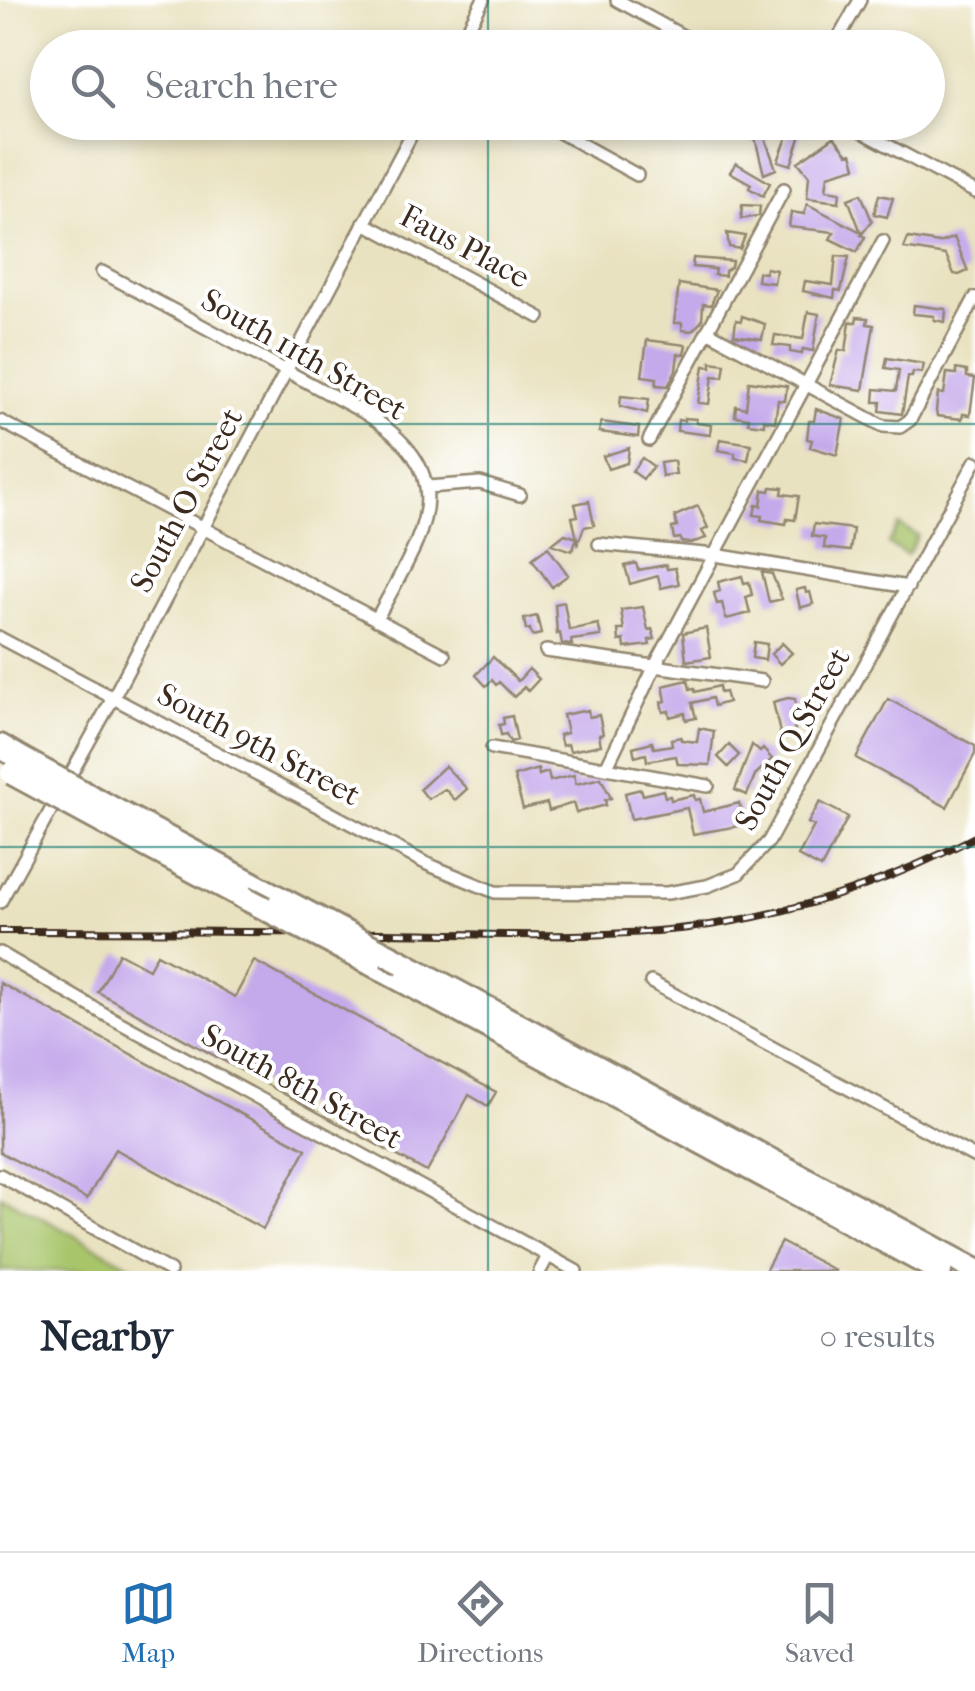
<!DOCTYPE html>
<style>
body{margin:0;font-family:"IM FELL French Canon",serif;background:#f2f2f3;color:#1f2937}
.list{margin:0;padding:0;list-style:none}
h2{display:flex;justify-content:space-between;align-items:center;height:130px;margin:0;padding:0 40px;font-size:42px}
h2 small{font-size:32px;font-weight:400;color:#747a83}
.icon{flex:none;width:55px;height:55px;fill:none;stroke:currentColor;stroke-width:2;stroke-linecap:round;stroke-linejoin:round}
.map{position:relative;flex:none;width:975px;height:1271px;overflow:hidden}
.search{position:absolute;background:#fff;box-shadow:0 5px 15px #0003;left:30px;right:30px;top:30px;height:110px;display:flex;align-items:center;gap:25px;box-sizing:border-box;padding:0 35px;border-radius:55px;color:#747a83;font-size:38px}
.sheet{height:280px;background:#fff}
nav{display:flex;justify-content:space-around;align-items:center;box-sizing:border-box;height:140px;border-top:2px solid #e0e1e3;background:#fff;font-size:28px;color:#747a83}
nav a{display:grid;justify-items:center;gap:5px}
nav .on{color:#1f6fb2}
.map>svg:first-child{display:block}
</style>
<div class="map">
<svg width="975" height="1271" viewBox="0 0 975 1271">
<rect width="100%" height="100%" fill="#fff"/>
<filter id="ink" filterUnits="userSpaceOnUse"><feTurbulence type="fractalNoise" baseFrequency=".01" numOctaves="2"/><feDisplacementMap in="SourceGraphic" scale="20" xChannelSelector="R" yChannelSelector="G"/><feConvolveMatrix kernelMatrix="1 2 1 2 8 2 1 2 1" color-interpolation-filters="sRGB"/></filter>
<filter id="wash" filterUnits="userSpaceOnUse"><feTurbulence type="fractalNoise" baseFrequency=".0048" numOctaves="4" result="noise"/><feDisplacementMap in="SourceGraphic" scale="40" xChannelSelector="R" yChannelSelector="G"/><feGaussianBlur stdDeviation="2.25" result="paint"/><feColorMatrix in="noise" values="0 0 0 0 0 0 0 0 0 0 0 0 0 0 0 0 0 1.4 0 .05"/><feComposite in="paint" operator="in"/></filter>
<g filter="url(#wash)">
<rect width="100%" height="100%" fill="#e9e2c0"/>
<!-- green -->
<path fill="#a8c56b" stroke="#727844" stroke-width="2.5" d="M899,525L918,536L907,555L888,544Z
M0,1195L140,1271H0Z"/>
<g id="blocks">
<!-- building -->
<path fill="#c4a9eb" d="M793,122L804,126L791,165L778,161Z
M764,135L776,169L764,174L755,138Z
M834,137L848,154L852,153L856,167L828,175L826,190L840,192L839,202L807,198L809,176L798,162Z
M736,163L770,183L763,196L749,188L751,184L730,172Z
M861,194L872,221L861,235L865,237L857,252L830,239L834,232L789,227L791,212L804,214L807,204L861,232L848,199Z
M879,195L893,198L887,217L874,214Z
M742,205L760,206L759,216L741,219Z
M727,233L745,236L740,249L729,247Z
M954,237L968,271L959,275L954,274L946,255L904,248L908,238L939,243Z
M836,256L849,257L841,291L835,290L834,298L803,291L805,281L833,285Z
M693,258L732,261L731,267L725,271V276L714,275L715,269L692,267Z
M766,268L776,270L774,283L757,281L758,272L765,273Z
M679,284L717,290L711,305L703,304L702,321L692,331L682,330V323H674Z
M914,305L946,309L945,322L934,320V316L913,314Z
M808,312L819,314L813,351L803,349L802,354L790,352V347L773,345L775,335L803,339Z
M742,316L765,324L762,339L734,335L736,320L741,321Z
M857,317L868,318L867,324L874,325L863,390L830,385L839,350L846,351L850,322H856Z
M647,340L686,345L684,354H678L676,370L668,386L656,385L657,378L642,376Z
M887,358L924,364L922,373L913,372L912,377H908L902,414L880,411L881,402H874L875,389L896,391L899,370L885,368Z
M711,362L725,364L723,377L713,376L709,404L698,403L704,366L711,367Z
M956,369L967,371V377L975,378L970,415L963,414L962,419L937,416L936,411L938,393L944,394L947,373L956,374Z
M749,381L787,386L785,401L778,400L775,422L764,420V425L748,423L749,418L735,416L736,406L746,408Z
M621,396L649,399L647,413L620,406Z
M816,409L844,419L837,455L810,447L812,440L807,439L809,421H814Z
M684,418L696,419V423L711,425L710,435L677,431L678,420L684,421Z
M601,422L639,427L638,437L599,432Z
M720,439L751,444L748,460L735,458V453L718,450Z
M629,448L627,463L608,469L603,456Z
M642,458L653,466L643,479L632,471Z
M674,461L676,474L662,476L660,463Z
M771,487L783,488L782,494L799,496L795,520L787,519L786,524L761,520L762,516L754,515L756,505L761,506L763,490L770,491Z
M589,501L594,525L584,527L578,543L572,517L578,516L575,504Z
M698,506L708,528L702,531L706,538L691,543L681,542L680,538L674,539L672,528L677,527L675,516Z
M814,524L853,529L850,551L824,548L825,538L812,536Z
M565,534L577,538L572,551L552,544Z
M548,547L568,575L552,587L532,559Z
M636,563L638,570L666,565L667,569L675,568L679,584L661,588L658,576L630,584L625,566Z
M762,572L772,574L782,599L769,602Z
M742,576L744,583L749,582L752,595L746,597L750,613L726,619L722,603L717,604L714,593L720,591L718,582Z
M805,588L806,593L810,592L813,604L800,608L796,590Z
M564,602L569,630L598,624L601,636L571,640L572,645L562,644L560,633L557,634L555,604Z
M643,607L648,630L652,629L655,639L649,640L650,645L625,648L624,640L619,641L618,630H624L621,610Z
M537,616L541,634L532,636L530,629L526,630L524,619Z
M706,628L711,657L686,661L683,633Z
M754,642L767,644L765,660L752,658Z
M782,643L792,653L780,664L771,654Z
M493,657L518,681L529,669L539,679L528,691L524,687L514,697L499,682L496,685L492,680L486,686L476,675Z
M688,680L690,689L694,688L695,692L719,686L720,693L725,692L728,702L714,706L712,698L692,703L696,718L686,720L685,713L670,717L669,711L663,712L661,702L666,701L663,686Z
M788,698L795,699L797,710L791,711L795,730L780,733L773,702Z
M888,699L975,746V754L947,807L856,758Z
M588,710L589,717L599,715L603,734L599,735L601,745L570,751L568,744L562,746L559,735L567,733L563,715Z
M512,716L517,740L510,742L506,734L501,735L499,725L504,724L503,718Z
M699,728L714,731L710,765L678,764L676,756L647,761L646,754L635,757L633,747L652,742L654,748L672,745L671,739L681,737V740L697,742Z
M729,745L739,755L728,767L718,757Z
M752,745L760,752L763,749L772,759L755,775L747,795L735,790Z
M445,766L467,789L455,800L445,789L428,799L420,789Z
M538,769L539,775L548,772L550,781L574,775L576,784L601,778L611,798L605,800L606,805L576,813L573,803L549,811L547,803L523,809L514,776Z
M641,789L643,795L663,790L665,797L670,796L671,800L694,795L695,800L700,799L703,812L739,803L742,813L737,815L739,826L693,834L687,808L631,819L625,793Z
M820,802L848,817L821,868L798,856L814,826L808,823Z
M119,953L149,969L157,954L235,997L254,961L496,1092L488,1106L469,1095L427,1172L98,992Z
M0,983L306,1149L263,1229L115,1149L87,1199L0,1152Z
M781,1242L836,1271H765Z"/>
</g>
</g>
<g filter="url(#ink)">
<use href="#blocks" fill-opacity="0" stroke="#92866f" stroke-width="2.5"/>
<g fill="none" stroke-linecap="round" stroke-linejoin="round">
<defs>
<path id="street" d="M617,0L705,48
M458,48L483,0
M833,48L860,0
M541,122L637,175
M844,122L975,192
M364,223L539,317
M102,272L363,412C469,477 421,535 376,620
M707,331L883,426L900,427L910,420L975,298
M0,421L444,655
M649,440L784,189
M428,487L480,483L520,495
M599,544L715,555L908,587
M0,638L427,864L495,892L667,893L707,886L738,874L769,841L975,462
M546,651L762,681
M492,748L708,786
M607,766L656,664L883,241
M0,902L113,698L418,122
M0,953L106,1015L576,1271
M651,982L975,1157
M0,1175L170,1271
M540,1271L548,1256"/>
<path id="highway" d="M0,746L20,758
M113,809L281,899
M106,824L245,898
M370,963L940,1271
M403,963L975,1270"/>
</defs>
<!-- street casing -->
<use href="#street" stroke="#92866f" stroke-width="16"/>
<!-- highway casing -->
<use href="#highway" stroke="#92866f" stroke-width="28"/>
<!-- street -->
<use href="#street" stroke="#fff" stroke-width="11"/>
<!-- highway -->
<use href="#highway" stroke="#fff" stroke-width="22"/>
<defs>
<path id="rail" d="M0,931C129,931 257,932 386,933C488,934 594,940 696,927C794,914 887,883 975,837"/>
</defs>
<!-- rail casing -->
<use href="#rail" stroke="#3b2a1e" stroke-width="8"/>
<!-- rail -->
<use href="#rail" stroke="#fff" stroke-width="4" stroke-dasharray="11" stroke-linecap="butt"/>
<defs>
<path id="highway-bridge" d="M20,758L113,809
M12,773L106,824
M245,898L370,963
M281,899L403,963"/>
</defs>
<!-- highway-bridge casing -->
<use href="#highway-bridge" stroke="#92866f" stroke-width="28" stroke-linecap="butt"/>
<!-- highway-bridge -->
<use href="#highway-bridge" stroke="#fff" stroke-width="22"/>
</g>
</g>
<!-- grid -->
<path fill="none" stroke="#0f766e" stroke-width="2.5" stroke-opacity="0.55" d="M488,0V48M488,122V1271M0,424H975M0,847H975"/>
<g text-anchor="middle" stroke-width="8" stroke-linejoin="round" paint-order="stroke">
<!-- street labels -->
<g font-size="32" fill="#3b2a1e" stroke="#fff">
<text transform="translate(465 246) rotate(28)" y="11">Faus Place</text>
<text transform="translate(304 354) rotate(30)" y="11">South 11th Street</text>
<text transform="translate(186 500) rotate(-62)" y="11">South O Street</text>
<text transform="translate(792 739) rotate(-61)" y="11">South Q Street</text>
<text transform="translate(259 744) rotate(28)" y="11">South 9th Street</text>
<text transform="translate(302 1086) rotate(29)" y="11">South 8th Street</text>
</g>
</g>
</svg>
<div class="search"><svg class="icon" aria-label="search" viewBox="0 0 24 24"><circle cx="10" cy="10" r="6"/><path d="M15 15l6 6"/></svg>Search here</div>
</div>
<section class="sheet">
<h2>Nearby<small>0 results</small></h2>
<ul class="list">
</ul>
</section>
<nav>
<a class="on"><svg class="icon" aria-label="map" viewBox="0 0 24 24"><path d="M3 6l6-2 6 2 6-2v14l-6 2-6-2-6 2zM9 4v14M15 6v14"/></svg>Map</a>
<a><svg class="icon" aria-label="directions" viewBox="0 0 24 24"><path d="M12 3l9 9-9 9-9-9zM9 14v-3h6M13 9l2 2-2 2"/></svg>Directions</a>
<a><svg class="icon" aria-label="saved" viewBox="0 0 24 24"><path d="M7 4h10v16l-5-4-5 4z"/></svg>Saved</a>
</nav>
